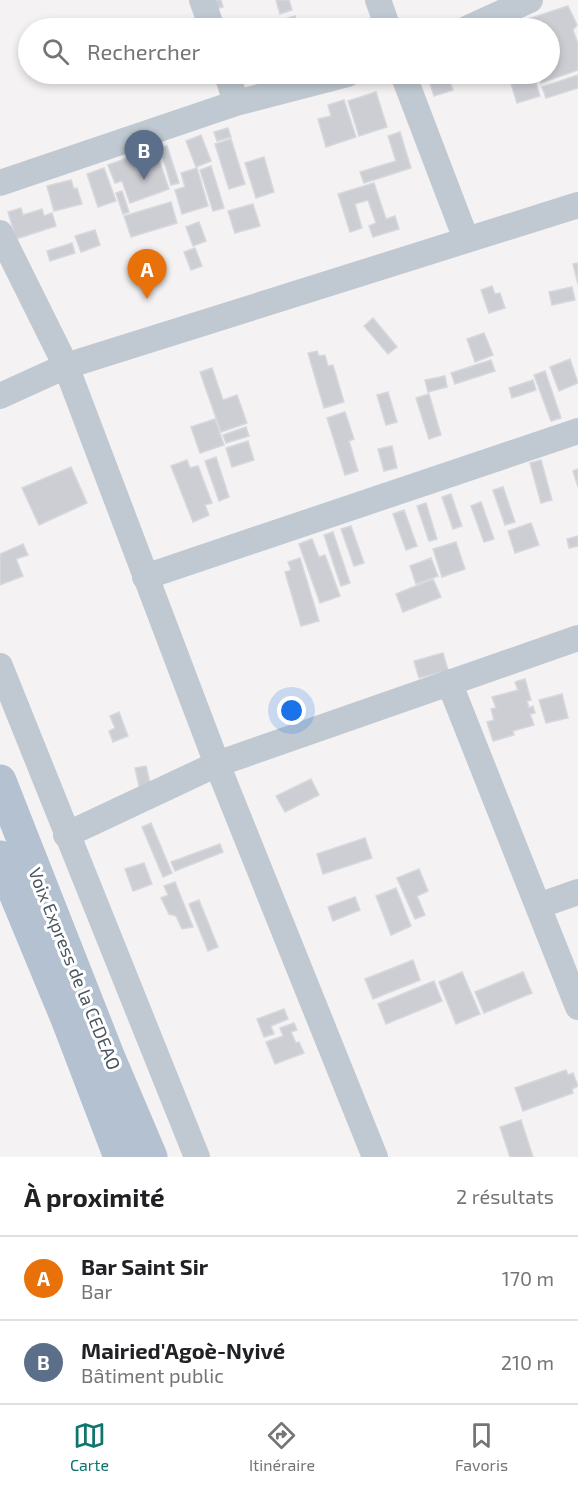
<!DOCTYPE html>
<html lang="fr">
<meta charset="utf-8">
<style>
body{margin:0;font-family:"Exo 2",sans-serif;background:#f6f6f6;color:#202124}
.you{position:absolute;left:292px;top:711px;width:21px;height:21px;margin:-15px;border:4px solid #fff;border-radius:50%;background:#1a73e8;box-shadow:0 0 0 9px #1a73e833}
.badge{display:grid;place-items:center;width:39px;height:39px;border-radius:50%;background:#0f766e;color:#fff;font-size:20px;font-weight:700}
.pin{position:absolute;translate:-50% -50px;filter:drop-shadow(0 2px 3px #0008)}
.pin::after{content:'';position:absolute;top:32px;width:21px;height:18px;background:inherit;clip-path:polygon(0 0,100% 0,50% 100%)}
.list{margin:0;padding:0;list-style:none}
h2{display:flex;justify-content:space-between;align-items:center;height:78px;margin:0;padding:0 24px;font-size:26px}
h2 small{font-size:20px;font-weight:400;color:#757577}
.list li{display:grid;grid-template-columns:39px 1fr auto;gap:18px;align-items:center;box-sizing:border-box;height:84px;padding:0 24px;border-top:2px solid #e0e0e0}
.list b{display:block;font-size:22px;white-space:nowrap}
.list p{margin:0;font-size:20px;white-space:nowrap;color:#757577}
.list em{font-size:20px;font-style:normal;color:#757577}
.icon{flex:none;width:33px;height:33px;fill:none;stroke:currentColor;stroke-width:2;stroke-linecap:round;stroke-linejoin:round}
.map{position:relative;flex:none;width:578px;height:1157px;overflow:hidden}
.search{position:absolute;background:#fff;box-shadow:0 3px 9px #0003;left:18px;right:18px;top:18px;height:66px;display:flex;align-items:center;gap:15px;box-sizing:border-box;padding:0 21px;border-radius:33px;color:#757577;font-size:22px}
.sheet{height:246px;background:#fff}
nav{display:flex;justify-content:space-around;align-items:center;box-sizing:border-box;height:84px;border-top:2px solid #e0e0e0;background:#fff;font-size:16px;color:#757577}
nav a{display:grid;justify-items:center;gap:3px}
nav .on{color:#0f766e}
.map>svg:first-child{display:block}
</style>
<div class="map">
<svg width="578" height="1157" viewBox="0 0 578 1157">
<rect width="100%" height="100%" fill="#f4f2f2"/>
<!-- building -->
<path fill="#ccced4" stroke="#d6d8dd" stroke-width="1.5" d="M204,0H221L223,7L207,11Z
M276,0H289L292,10L280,14Z
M568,6L577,25L573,30L578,44V70L541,83L538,74H550V28H525L522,21Z
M295,16L299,28H257Z
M518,24L519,28H503Z
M427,74H447L453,90L434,96Z
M508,74H533L540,96L517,103Z
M578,75V88L546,98L542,87Z
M376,92L387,127L359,136L348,101Z
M344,100L356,137L326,147L318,119L331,116L328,105Z
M228,128L231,137L217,141L214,132Z
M400,132L411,168L364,183L360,172L396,161L388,136Z
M201,135L211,161L196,167L186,141Z
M231,139L245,184L229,189L215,144Z
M167,146L179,183L171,185L160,148Z
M155,148L169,189L130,203L122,181L115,183L108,165Z
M264,157L274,192L256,198L245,163Z
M211,166L224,208L213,211L200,170Z
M104,168L116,201L98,207L87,174Z
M197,168L208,206L182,214L175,190L185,187L181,173Z
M71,180L74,189L77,188L82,204L54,211L47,186Z
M374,183L386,219L395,216L399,229L373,237L369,226L376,223L368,200L355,204L362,228L350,232L338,194Z
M122,191L129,212L123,214L116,193Z
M171,202L177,223L131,237L124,216Z
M253,204L260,226L235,233L228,211Z
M21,208L23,215L42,209L44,216L52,213L56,226L16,239L8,212Z
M199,222L206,241L193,246L186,227Z
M95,230L100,245L81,252L75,236Z
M72,243L75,253L50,261L47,251Z
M195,248L202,266L191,270L184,252Z
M578,263V284L573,264Z
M492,286L495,294L500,293L505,308L489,313L481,290Z
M572,287L575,300L552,305L549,292Z
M373,318L397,347L388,354L364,326Z
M484,333L493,355L475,362L467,339Z
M317,351L319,356L325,355L328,366L333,365L344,402L324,408L308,353Z
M570,359L578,383L559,391L550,367Z
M491,360L495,371L455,384L451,373Z
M212,368L223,400L237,395L247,423L221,432L200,372Z
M545,371L561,418L551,421L534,375Z
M445,376L447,387L428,392L425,380Z
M533,380L536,390L512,398L509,388Z
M388,392L397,422L386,425L377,395Z
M429,394L441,435L429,439L416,398Z
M345,412L354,439L349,441L358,471L345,475L327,418Z
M215,419L224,445L200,453L191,427Z
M246,427L249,436L226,443L223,435Z
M248,441L254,460L232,467L226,448Z
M392,446L397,468L384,471L378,449Z
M216,457L229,497L219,501L205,461Z
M187,460L190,468L198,466L212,503L205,505L209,515L193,522L171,466Z
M541,460L552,500L541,503L530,463Z
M71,467L87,503L39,525L22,488Z
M578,469V487L573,471Z
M503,487L515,522L505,525L493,490Z
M451,494L462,526L453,529L442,497Z
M481,502L494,539L484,542L471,506Z
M426,503L437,539L429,541L417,506Z
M404,510L417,546L406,550L393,514Z
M531,523L539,545L515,553L508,531Z
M351,526L364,563L354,566L341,529Z
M333,532L350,583L341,586L324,535Z
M578,536V546L569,548L567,539Z
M312,539L319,557L325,555L340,596L320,603L299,544Z
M456,542L465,569L442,577L433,549Z
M23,544L28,555L16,559L23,576L0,585V554Z
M300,558L319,621L301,626L285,572L291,570L288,562Z
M431,558L438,576L416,584L410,566Z
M433,579L441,597L403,612L396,594Z
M443,653L448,670L419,678L414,661Z
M525,679L531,700L527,701L529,708L533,706L535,713L530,714L534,725L513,731L514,735L493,741L487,722L494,720L491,709L496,708L492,697L518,690L515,682Z
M562,694L568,718L546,723L539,700Z
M119,712L128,736L113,742L109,731L115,728L110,716Z
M146,766L150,783L139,786L135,768Z
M311,779L319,795L285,812L276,796Z
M151,823L172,873L163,877L142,827Z
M365,838L372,858L323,874L317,854Z
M220,844L223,852L175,871L171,862Z
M144,863L152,884L133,891L125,869Z
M419,869L428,891L417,896L425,915L415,919L397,878Z
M175,882L193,927L182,929L176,916L169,914L161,898L168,895L164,886Z
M396,888L411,926L391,935L376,896Z
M355,897L360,910L333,921L328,907Z
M199,900L218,947L208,951L189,904Z
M413,960L420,980L373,999L365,979Z
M462,972L480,1014L456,1024L439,982Z
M523,972L532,993L484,1013L475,992Z
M434,981L442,1001L386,1024L378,1004Z
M284,1009L288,1019L271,1026L274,1034L264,1037L257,1019Z
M294,1023L297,1030L291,1032L296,1043L299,1042L304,1053L275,1064L266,1042L283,1036L280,1028Z
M566,1070L568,1075L573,1073L578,1086L572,1089L573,1093L523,1111L515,1088Z
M521,1120L533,1157H510L500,1127Z"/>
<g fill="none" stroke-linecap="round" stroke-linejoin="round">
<!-- minor -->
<path stroke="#c0c9d1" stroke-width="26" d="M202,0L212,28
M378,0L388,28
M468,28L530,0
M227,74L236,103
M403,74L466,239
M0,183L236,103L348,74
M0,233L66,366L217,764L375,1157
M0,396L66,366L578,205
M145,577L578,431
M0,666L197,1157
M449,682L578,1007
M66,835L217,764L578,638
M538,906L578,892"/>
<!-- major -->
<path stroke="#b3c1d0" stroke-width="33" d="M0,781L109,1058L151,1157
M0,857L68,1021L120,1157"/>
</g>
<g text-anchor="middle" stroke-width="6" stroke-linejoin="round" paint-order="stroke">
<!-- street labels -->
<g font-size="18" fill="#4a5560" stroke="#fff">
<text transform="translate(74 969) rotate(68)" y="6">Voix Express de la CEDEAO</text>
</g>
</g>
</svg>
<div class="you"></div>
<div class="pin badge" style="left:147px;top:299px;background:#e8710a">A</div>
<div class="pin badge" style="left:144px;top:180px;background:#5c6f8a">B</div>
<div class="search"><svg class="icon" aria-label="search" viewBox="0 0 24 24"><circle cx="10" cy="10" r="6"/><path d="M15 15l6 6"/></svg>Rechercher</div>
</div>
<section class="sheet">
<h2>À proximité<small>2 résultats</small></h2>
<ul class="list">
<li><span class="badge" style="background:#e8710a">A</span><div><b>Bar Saint Sir</b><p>Bar</p></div><em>170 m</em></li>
<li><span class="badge" style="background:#5c6f8a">B</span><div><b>Mairied'Agoè-Nyivé</b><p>Bâtiment public</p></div><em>210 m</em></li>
</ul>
</section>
<nav>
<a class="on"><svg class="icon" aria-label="map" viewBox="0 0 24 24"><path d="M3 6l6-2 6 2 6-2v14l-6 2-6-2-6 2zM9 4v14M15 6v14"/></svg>Carte</a>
<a><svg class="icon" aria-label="directions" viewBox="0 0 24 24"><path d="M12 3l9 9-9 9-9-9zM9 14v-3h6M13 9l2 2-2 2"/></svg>Itinéraire</a>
<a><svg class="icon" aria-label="saved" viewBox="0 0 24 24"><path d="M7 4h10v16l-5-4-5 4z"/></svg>Favoris</a>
</nav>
